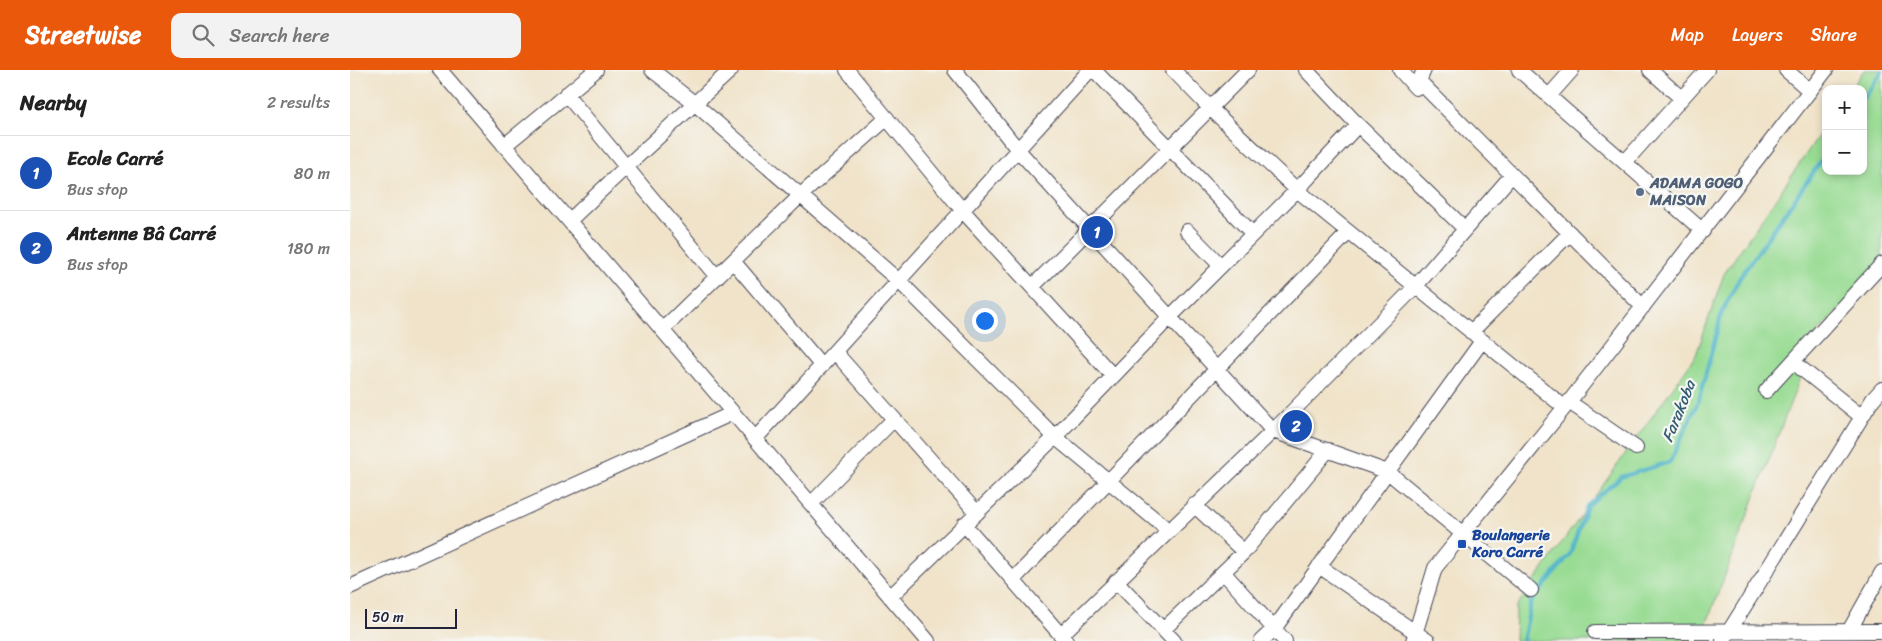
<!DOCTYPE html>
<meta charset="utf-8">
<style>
body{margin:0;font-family:Sriracha,sans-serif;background:#f2f2f2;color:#222}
.controls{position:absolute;right:15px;top:15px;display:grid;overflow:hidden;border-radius:10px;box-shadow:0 2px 8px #0003}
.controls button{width:45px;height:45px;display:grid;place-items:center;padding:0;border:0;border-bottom:1px solid #e0e0e0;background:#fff;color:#222;font:25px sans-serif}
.scale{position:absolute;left:15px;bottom:12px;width:92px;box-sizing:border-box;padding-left:5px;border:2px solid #22223b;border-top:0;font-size:14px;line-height:18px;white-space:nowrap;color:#22223b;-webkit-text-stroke:4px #f6f6f2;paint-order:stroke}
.you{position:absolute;left:634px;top:250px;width:18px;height:18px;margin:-12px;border:4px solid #fff;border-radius:50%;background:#1a73e8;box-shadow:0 0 0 8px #1a73e833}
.badge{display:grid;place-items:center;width:32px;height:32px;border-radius:50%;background:#ea580c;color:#fff;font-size:16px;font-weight:700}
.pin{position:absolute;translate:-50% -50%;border:2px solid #fff;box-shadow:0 1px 5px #0006}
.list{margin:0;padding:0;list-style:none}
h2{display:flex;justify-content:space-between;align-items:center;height:65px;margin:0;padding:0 20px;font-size:21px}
h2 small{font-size:16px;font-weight:400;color:#767676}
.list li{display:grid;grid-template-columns:32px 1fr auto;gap:15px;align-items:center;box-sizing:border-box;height:75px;padding:0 20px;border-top:1px solid #e0e0e0}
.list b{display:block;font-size:19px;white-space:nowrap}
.list p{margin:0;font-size:16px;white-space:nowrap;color:#767676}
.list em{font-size:16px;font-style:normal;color:#767676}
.icon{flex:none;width:28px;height:28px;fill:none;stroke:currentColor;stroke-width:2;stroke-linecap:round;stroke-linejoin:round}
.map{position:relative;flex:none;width:1532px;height:571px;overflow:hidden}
header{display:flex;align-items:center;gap:30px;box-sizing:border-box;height:70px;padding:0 25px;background:#ea580c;color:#fff}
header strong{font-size:24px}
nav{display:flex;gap:28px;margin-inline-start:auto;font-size:18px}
.search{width:350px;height:45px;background:#f2f2f2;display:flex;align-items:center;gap:12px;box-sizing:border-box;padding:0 18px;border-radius:10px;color:#767676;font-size:19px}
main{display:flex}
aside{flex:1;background:#fff}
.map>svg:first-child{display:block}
</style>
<header>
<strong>Streetwise</strong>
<div class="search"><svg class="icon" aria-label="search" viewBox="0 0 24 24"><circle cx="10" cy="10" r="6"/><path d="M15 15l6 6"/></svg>Search here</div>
<nav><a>Map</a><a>Layers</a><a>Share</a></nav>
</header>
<main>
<aside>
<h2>Nearby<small>2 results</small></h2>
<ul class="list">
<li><span class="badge" style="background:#1a4fb4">1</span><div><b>Ecole Carré</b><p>Bus stop</p></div><em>80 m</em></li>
<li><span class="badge" style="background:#1a4fb4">2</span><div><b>Antenne Bâ Carré</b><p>Bus stop</p></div><em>180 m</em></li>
</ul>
</aside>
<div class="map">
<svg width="1532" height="571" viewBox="0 0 1532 571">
<rect width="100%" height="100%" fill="#f6f6f2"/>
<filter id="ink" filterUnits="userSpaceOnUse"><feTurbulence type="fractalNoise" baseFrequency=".02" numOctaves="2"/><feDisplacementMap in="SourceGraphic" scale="10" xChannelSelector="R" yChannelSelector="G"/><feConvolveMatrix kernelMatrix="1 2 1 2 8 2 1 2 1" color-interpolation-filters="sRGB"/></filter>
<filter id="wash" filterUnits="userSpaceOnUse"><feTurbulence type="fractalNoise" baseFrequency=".0096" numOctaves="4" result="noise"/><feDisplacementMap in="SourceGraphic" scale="20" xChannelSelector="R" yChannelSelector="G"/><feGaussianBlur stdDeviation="1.12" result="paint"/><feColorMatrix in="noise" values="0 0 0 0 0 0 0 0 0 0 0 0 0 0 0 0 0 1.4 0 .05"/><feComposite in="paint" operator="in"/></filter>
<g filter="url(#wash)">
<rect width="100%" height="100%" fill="#f0e3c9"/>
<!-- green -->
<path fill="#97db92" stroke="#5c7e66" d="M1514,0H1532V193L1467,263L1350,571H1165L1166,537L1346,285L1374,204L1476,55V101H1513V19H1501Z"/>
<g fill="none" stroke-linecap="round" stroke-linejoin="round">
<!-- stream -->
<path stroke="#49b2c8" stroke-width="4" d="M1513,29L1532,1
M1173,571L1181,532L1220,484L1237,436L1271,407L1320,392L1349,330L1372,242L1389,209L1476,84"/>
</g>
</g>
<g filter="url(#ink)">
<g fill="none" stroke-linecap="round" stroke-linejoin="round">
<defs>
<path id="minor" d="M90,0L578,571
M302,0L344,33L549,211L705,367L818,460
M497,0L613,141L763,306
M605,0L668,80L923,361L1038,402L1181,520
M744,0L903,164
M823,0L860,38L947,120L1214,337
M956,0L1008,55L1115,159
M1050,0L1066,18L1074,0
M1169,0L1353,161
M1300,0L1331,28
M1436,0L1460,21
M1069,11L1293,237
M216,24L367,207
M1199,26L1222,0
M154,76L246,0
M1275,92L1357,0
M219,151L277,96L381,0
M837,161L871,196
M383,191L472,296
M682,217L898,0
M312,260L451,125L537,48
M1121,262L1220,163
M485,282L627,443
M1443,292L1512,347
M1416,321L1532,194
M1219,332L1286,378
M405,369L740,0
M461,434L544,349
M844,435L894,482
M614,454L716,571
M969,496L1078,571
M874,503L935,571
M663,510L998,163
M766,511L824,571
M0,517L383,343
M540,527L705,367L820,247L947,120L1008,55
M813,560L894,482L978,380
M1499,561L1532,502
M1245,562L1532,561
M711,565L923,361L1065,217L1162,105
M911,571L924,559L1132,271
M1063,571L1085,498L1219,332L1476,0
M1373,571L1523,329L1532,319"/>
</defs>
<!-- minor casing -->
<use href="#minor" stroke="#413f50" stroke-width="16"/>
<!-- minor -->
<use href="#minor" stroke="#fff" stroke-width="14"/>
</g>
</g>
<!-- markers -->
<circle fill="#5c6f8a" stroke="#f6f6f2" stroke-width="2" cx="1290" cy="122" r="5"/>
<rect fill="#1a4fb4" stroke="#f6f6f2" stroke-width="2" x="1107" y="469" width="10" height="10" rx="2.5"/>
<g text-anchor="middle" stroke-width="4.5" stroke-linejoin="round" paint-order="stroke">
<!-- service labels -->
<g font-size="15" font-weight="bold" fill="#4e5e75" stroke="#f6f6f2" text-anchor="start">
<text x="1300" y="118">ADAMA GOGO<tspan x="1300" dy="17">MAISON</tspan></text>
</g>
<!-- transit labels -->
<g font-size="15" font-weight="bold" fill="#164399" stroke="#f6f6f2" text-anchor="start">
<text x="1122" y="470">Boulangerie<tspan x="1122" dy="17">Koro Carré</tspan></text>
</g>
<!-- water labels -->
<g font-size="16" font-style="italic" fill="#325c73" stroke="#f6f6f2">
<text transform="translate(1328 341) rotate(-68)" y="6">Farakoba</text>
</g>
</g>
</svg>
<div class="controls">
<button>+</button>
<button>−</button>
</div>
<div class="scale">50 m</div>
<div class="you"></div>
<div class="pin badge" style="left:747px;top:162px;background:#1a4fb4">1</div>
<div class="pin badge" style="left:946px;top:356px;background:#1a4fb4">2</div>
</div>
</main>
